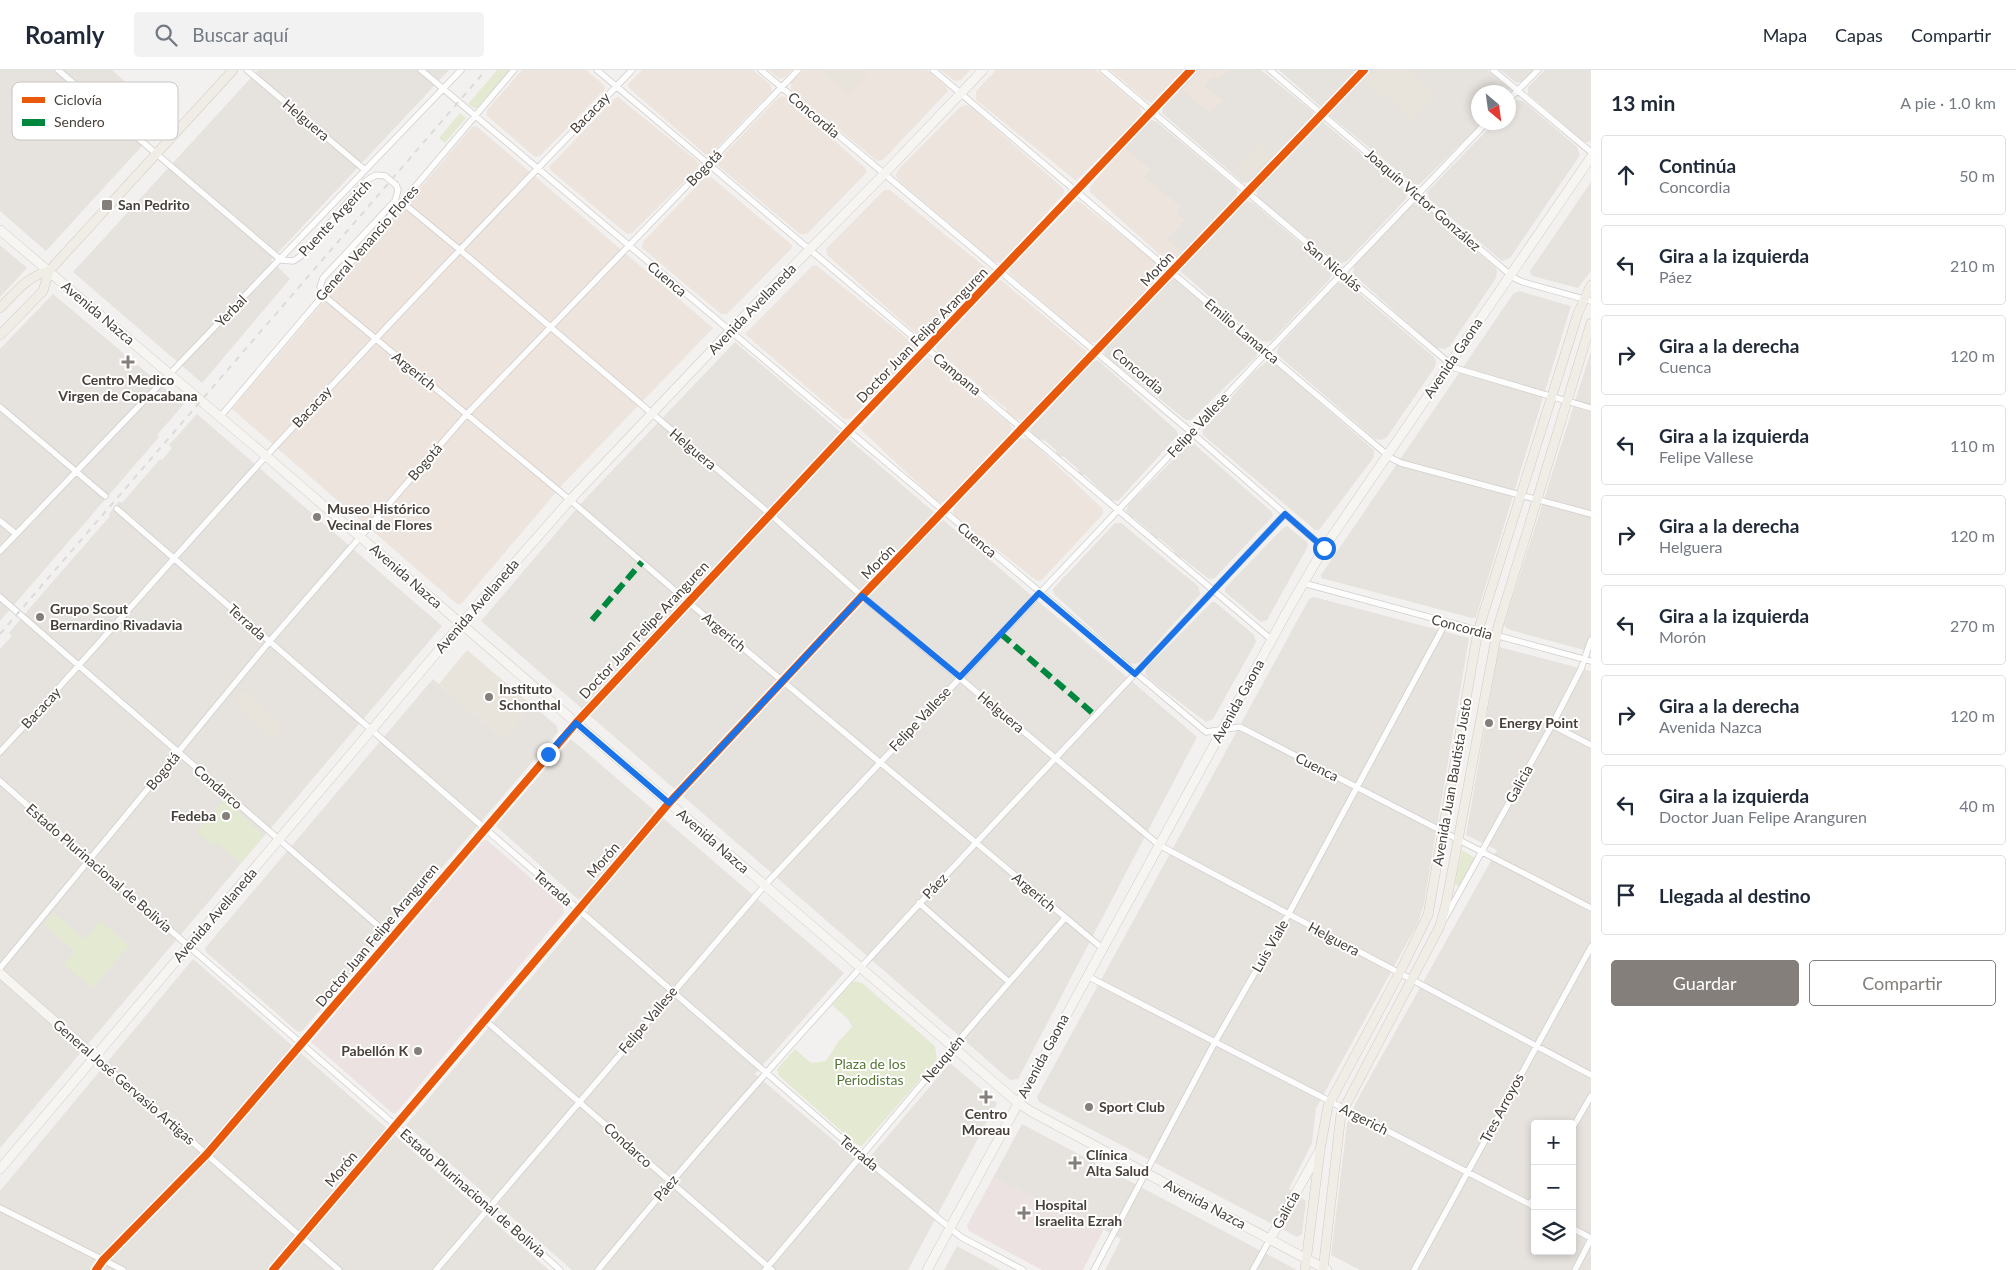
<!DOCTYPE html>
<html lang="es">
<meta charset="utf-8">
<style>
body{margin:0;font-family:Lato,sans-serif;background:#f2f2f3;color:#1f2937}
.controls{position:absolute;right:15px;bottom:15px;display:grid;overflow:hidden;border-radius:5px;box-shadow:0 2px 8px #0003}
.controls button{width:45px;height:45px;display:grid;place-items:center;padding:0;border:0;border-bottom:1px solid #e0e1e3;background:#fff;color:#1f2937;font:25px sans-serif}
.compass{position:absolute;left:1471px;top:15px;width:45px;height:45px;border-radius:50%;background:#fff;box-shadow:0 2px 8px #0003;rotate:151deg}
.stop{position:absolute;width:15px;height:15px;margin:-11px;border:4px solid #1a73e8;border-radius:50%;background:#fff}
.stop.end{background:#1a73e8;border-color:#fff;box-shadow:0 1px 5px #0008}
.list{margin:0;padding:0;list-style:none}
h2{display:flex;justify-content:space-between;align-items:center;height:65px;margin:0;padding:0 20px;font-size:21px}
h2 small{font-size:16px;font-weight:400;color:#747a83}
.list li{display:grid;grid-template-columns:32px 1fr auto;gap:15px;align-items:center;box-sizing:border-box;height:80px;margin:0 10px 10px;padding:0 10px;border:1px solid #e0e1e3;border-radius:5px}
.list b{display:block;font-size:19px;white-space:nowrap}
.list p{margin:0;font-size:16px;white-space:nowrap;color:#747a83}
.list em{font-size:16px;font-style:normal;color:#747a83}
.actions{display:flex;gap:10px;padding:15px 20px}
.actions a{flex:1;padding:11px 0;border:1px solid #847f7a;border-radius:5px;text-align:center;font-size:18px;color:#847f7a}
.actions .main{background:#847f7a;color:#fff}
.icon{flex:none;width:28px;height:28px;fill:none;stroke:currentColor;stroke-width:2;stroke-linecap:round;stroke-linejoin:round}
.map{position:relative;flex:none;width:1591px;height:1200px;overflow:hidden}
header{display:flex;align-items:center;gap:30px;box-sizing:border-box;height:70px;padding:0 25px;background:#fff;border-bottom:1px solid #e0e1e3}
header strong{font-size:24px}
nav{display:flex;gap:28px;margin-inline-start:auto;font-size:18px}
.search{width:350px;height:45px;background:#f2f2f3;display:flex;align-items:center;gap:12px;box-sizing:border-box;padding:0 18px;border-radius:5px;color:#747a83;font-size:19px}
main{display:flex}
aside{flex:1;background:#fff}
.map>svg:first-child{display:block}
</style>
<header>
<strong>Roamly</strong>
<div class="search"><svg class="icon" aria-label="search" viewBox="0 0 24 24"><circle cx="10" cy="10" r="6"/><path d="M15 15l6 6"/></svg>Buscar aquí</div>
<nav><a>Mapa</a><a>Capas</a><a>Compartir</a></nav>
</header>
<main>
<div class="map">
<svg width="1591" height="1200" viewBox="0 0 1591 1200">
<rect width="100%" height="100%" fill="#f3f1ef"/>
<!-- residential -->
<path fill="#e6e2dd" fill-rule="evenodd" d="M0,0H112L147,31L143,37L162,54L46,181L0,141Z
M258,0H449L271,190L290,209L202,313L73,202Z
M1197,0H1261L1313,42L1314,45L1252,111L1246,113L1242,112L1162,43L1163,36Z
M1279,0H1358L1321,37Z
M1370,0H1487L1506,16L1508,18L1509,21V24L1478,22V52L1482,53L1420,114L1415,115L1329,45L1330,41Z
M1500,0H1534L1523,11L1517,13Z
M1545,0H1591V70L1589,72H1584L1528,24V17Z
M1517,30L1523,31L1577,77L1580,85L1510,188L1502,191L1429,129L1427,122L1494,53L1508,52L1509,37Z
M1152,50L1157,52L1236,118L1238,122L1236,127L1172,194L1169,193L1090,122V117L1124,77L1148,52Z
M1322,51L1407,123L1406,129L1347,191L1342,193L1335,191L1258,127L1256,121L1257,117Z
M1591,112V201L1578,218L1532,206L1530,201Z
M1248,131L1253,133L1329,197L1332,203L1329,210L1272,270L1267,272L1260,270L1180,201L1181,198L1242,133Z
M1417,133L1423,135L1495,197L1497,201L1496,208L1450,276L1445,279L1436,278L1353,204L1354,196L1412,135Z
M0,175L27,198L0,227Z
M1173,208L1256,278L1258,282L1256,287L1191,350H1186L1105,285L1104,281L1105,278Z
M1343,212L1347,213L1434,287L1436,291L1435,297L1387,367L1382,370L1375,369L1279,286L1277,282L1279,276L1321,231L1337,214Z
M1519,221L1571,236L1476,547L1472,548L1321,508V505L1513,224Z
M53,224L184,334L157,365L159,367L0,551V279Z
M735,272L1197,667L1018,1009L1010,1010L481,551L585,429Z
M1591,281V582L1507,559L1504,555Z
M1098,290L1177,361L1178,365L1118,431L1111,430L1085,405H1082L1079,403V400L1063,386L1060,387L1056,383V380L1043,369L1041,370L1032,363L1030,359L1092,292Z
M1267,291L1273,292L1374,380V387L1319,460H1315L1203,365L1202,361L1252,304Z
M197,344L442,556L0,1078V579L12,566L9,563L28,540L110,446L109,444L119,431L122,433L160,389L162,390L172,378L169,375Z
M1194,374L1272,442L1273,446L1215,508L1209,509L1181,487L1179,488L1174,484V481L1159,468L1155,469L1151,465V462L1134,448L1133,449L1126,441L1128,435L1188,375Z
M1115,453H1121L1199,517L1200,524L1140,592L1135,594L1129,593L1054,524L1053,519Z
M1287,456L1307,472L1308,476L1267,550L1261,552L1225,522V518L1283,458Z
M1314,527L1469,568L1424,834L1418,853L1316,1038L1312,1073L1289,1119L1306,1131L1302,1164L1297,1167L1039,1032L1037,1027L1309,529Z
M1212,532H1215L1254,565L1256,572L1213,649L1206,652L1149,609L1145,603L1148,596Z
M1499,577L1591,601V1200H1360L1331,1185L1347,1054L1356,1032L1497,780L1466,765ZM1535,1054H1572V1181H1535Z
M433,609L503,669L532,635L557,656L558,662L302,961L298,962L206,882L205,878Z
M571,669L844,903L755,1004L863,1095L950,993L997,1033L908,1200H572L406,1055L589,839L496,756Z
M193,889L549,1200H0V1121Z
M1022,1054L1297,1200H1105L1121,1169L1042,1126L1039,1130L993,1108Z
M957,1176L1001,1200H944Z"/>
<!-- commercial -->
<path fill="#ece4dd" d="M522,0H586L604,15L605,19L540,86L535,87L486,45L487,40Z
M642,0H753L770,14L772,21L712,83L706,85L628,17V14Z
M768,0H792L785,7L780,9Z
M804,0H927L946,17L948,21L883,90L877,91L791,20V12Z
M940,0H970L961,10L955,11Z
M996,0H1096L1140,37L1142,45L1078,109L1075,110L976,30V21Z
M1110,0H1184L1157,31L1152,33L1147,31Z
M1201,0H1228L1220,8L1212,7L1204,16L1223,31L1210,43L1182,20Z
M782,26L786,27L865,98L867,102L807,164H800L717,95L719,89L778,28Z
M618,27L696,90L699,94L697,99L631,164H627L550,100V96L615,28Z
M966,35L971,37L1064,119V123L1003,192L1000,193L995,192L898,110L896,106L897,101L960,37Z
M476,56L713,258L563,414L462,533L458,535L232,339L472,57Z
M1124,77L1151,100L1144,107L1181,137L1176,143L1185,150L1167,169L1184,183L1172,194L1169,193L1090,122V117Z
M711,107L792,175V178L727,244H721L642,178L643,172L704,108Z
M884,120H890L990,201L989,207L931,268L927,270L921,268L827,185L826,179Z
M1076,131L1080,132L1158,194L1161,202L1159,209L1100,271L1095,273L1090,272L1011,205L1009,202L1010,197Z
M816,195L914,274L916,278L915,285L850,349H844L746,265V263L812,196Z
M1001,210L1086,281L1085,287L1023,350L1015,349L1006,341V338L989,325H987L983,322V319L968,306L965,307L960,303V300L945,287L943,288L939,284L936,278L938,273L996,212Z
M927,287L1008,352L1012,358L1009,366L948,431L943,433L937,431L860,359L913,300Z
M1021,368L1030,370L1103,439V444L1042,510L1037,511L955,446L953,442L955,435Z"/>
<!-- education -->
<path fill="#e8e3db" d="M820,0H862L867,5L848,24Z
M1375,0H1409L1436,23L1412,51L1365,10Z
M1261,73L1274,83L1249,109H1243L1233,100Z
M467,580L532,635L503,669L439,614Z
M245,620L286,656L273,670L232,634Z"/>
<!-- medical -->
<path fill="#ece2e1" d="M484,770H487L563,836L564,843L396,1043H392L311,972Z
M993,1108L1039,1130L1042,1126L1104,1159L1083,1200H1042L969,1161L967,1155Z"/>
<!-- green -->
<path fill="#e4ead2" d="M497,0H510L477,38H474L468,34Z
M460,43L466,48L445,73L439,68Z
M224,730L261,763V769L241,793L216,772L213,776L197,762Z
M1462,780L1475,788L1459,817L1455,814Z
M54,843L84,870L100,851L129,876L92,918L64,894L83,871L74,881L44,854Z
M855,911L862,913L935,976L937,990L862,1076L857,1075L779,1006L777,999L795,979L811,993L826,991L838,972L852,957L848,949L832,935L851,913Z"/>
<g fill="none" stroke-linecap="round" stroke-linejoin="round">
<defs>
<path id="street" d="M58,0L281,190
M247,0L365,100
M421,0L1206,662L1240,657L1591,838
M597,0L1272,570
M761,0L1191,362L1324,478
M933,0L1391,388L1401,393L1591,444
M1103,0L1455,298L1591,338
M1270,0L1514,208L1523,212L1591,231
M1493,0L1591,82
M1508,30L1538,0
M396,115L398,120L395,131L323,208L320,217L323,225L570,430L687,531L1102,878
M403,133L460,180L770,444L862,526L1159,775L1591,1005
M281,190L293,191L301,186L367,110L376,105L385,106
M0,337L105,426
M220,347L514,0
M117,439L861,1085L961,1167L1023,1200
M0,451L16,464
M0,481L461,0
M1303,513L1591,591
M0,527L391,867
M1552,655L1591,675
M0,682C91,584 178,482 269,383C388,254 510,127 632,0
M0,711C186,876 375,1035 560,1200
M919,833L1009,912
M1445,848L1552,655L1581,599L1591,570
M0,898L269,572L467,344L798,0
M1087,906L1535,1137
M485,950L772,1200
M94,986L339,1200
M1572,1059L1591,1026
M1530,1134L1535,1126
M0,1138L123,1200
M1572,1158L1591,1168
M96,1200L103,1190L207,1084L576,653L848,361L1191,0
M273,1200L669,733L862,526L1364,0
M436,1200L765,815L1267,282L1487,52
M598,1200C814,936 1053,693 1285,444
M765,1200L953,977L1065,848
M1094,1200L1215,972L1288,845L1446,552
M1253,1200L1270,1169
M1414,1200L1591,877
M1575,1200L1591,1169"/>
<path id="secondary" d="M0,160L266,386L1018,1033L1032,1042L1327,1200
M0,903L94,986
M0,1099L461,554L570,430L750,240L884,104L983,0
M1270,1169L1320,1080
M927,1200L1289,538L1324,478L1591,87"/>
<path id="primary" d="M0,238C16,222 26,207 49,201
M0,265L43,221L49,201L233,0
M1305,1200L1320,1080L1328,1036L1399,904L1428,845L1478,561L1578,243L1591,215
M1323,1200L1341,1044L1440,856L1446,834L1498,557L1591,253"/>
</defs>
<!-- street casing -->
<use href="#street" stroke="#d1cecc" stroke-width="7"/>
<!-- secondary casing -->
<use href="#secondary" stroke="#d1cdc7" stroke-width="10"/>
<!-- primary casing -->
<use href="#primary" stroke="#d3c9bf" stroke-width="10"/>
<!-- street -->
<use href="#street" stroke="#fdfdfd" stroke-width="5.5"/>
<!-- secondary -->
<use href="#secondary" stroke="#f7f5f2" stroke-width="9"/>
<!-- primary -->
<use href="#primary" stroke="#f0ede7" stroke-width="9"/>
<!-- rail -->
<path stroke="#dbdbdb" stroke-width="2" stroke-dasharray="6 6" stroke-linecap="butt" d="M0,564L486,0"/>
<defs>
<path id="street-bridge" d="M385,106L396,115"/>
</defs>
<!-- street-bridge casing -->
<use href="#street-bridge" stroke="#d1cecc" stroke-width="7" stroke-linecap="butt"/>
<!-- street-bridge -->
<use href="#street-bridge" stroke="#fdfdfd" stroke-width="5.5"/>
<!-- quiet -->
<path stroke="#00873e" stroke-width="6" stroke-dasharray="12 6" stroke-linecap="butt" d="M592,550L642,492
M1001,564L1096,646"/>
<defs>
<path id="cycleway" d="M96,1200L103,1190L207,1084L576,653L848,361L1191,0
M273,1200L669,733L862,526L1364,0"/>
</defs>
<!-- cycleway casing -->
<use href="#cycleway" stroke="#fff" stroke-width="11"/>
<!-- cycleway -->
<use href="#cycleway" stroke="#e8590c" stroke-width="8"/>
</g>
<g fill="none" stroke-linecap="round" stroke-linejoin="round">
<!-- route -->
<path stroke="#1a73e8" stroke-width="6" d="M548,684L576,653L669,733L862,526L960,607L1039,523L1135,604L1285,444L1324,478"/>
</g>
<!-- markers -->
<g fill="#847f7a" stroke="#fff" stroke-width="2">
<rect x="101" y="129" width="12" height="12" rx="2.5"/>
<path d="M125.5 284.5h5v5h5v5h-5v5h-5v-5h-5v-5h5z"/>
<circle cx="317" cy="447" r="5"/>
<circle cx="40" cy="547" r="5"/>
<circle cx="489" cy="627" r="5"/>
<circle cx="1489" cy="653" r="5"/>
<circle cx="226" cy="746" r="5"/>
<circle cx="418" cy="981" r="5"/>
<path d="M983.5 1019.5h5v5h5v5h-5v5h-5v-5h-5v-5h5z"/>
<circle cx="1089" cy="1037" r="5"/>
<path d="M1072.5 1085.5h5v5h5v5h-5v5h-5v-5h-5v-5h5z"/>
<path d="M1021.5 1135.5h5v5h5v5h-5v5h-5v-5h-5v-5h5z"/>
</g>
<g text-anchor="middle" stroke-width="4" stroke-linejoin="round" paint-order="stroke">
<!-- street labels -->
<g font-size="14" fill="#48413b" stroke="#fff">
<text transform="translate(590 43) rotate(-46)" y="5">Bacacay</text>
<text transform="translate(814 45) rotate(40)" y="5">Concordia</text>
<text transform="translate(306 50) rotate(40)" y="5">Helguera</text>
<text transform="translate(704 98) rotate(-46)" y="5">Bogotá</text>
<text transform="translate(1423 130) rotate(41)" y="5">Joaquín Victor González</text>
<text transform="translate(335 148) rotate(-47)" y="5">Puente Argerich</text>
<text transform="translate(367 173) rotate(-49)" y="5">General Venancio Flores</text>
<text transform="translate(1333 196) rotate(40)" y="5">San Nicolás</text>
<text transform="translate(1157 199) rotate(-47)" y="5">Morón</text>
<text transform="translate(667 209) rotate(40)" y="5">Cuenca</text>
<text transform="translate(752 239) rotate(-46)" y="5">Avenida Avellaneda</text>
<text transform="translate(231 241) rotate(-46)" y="5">Yerbal</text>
<text transform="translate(98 243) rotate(40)" y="5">Avenida Nazca</text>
<text transform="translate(1242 261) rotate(40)" y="5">Emilio Lamarca</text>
<text transform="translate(922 265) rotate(-46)" y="5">Doctor Juan Felipe Aranguren</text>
<text transform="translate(1453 288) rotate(-56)" y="5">Avenida Gaona</text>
<text transform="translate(414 301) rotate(39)" y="5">Argerich</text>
<text transform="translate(1138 301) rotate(40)" y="5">Concordia</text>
<text transform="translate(957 304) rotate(40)" y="5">Campana</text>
<text transform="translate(312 337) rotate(-47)" y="5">Bacacay</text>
<text transform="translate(1198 355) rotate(-47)" y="5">Felipe Vallese</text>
<text transform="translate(693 379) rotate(40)" y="5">Helguera</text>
<text transform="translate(425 392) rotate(-49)" y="5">Bogotá</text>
<text transform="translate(977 470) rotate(40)" y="5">Cuenca</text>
<text transform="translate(878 492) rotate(-46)" y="5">Morón</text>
<text transform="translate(406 506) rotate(41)" y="5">Avenida Nazca</text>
<text transform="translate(477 536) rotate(-49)" y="5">Avenida Avellaneda</text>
<text transform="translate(247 552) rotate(42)" y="5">Terrada</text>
<text transform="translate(1462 557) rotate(15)" y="5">Concordia</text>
<text transform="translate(644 560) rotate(-47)" y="5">Doctor Juan Felipe Aranguren</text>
<text transform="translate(724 562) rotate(40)" y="5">Argerich</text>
<text transform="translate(1238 631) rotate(-61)" y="5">Avenida Gaona</text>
<text transform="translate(41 638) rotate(-47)" y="5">Bacacay</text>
<text transform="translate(1001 642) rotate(40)" y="5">Helguera</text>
<text transform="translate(920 649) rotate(-47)" y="5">Felipe Vallese</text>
<text transform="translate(1317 697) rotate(27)" y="5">Cuenca</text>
<text transform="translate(163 701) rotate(-51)" y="5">Bogotá</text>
<text transform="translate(1452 712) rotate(-80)" y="5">Avenida Juan Bautista Justo</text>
<text transform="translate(1519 714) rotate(-61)" y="5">Galicia</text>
<text transform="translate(218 717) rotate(41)" y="5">Condarco</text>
<text transform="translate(713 771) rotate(41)" y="5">Avenida Nazca</text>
<text transform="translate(603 790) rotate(-49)" y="5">Morón</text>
<text transform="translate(99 798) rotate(41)" y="5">Estado Plurinacional de Bolivia</text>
<text transform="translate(935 816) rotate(-47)" y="5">Páez</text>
<text transform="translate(553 818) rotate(41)" y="5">Terrada</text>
<text transform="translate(1034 822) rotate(40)" y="5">Argerich</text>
<text transform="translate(215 845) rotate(-49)" y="5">Avenida Avellaneda</text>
<text transform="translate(377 865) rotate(-50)" y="5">Doctor Juan Felipe Aranguren</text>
<text transform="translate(1334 869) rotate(28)" y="5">Helguera</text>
<text transform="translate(1270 876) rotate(-60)" y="5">Luis Viale</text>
<text transform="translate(648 950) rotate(-50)" y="5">Felipe Vallese</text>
<text transform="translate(1043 986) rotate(-62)" y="5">Avenida Gaona</text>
<text transform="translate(943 989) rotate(-50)" y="5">Neuquén</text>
<text transform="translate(124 1012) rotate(41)" y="5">General José Gervasio Artigas</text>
<text transform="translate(1502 1038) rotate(-62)" y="5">Tres Arroyos</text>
<text transform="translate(1364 1049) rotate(27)" y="5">Argerich</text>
<text transform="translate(628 1075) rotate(42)" y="5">Condarco</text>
<text transform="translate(859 1083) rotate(40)" y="5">Terrada</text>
<text transform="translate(341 1099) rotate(-50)" y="5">Morón</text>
<text transform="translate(666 1118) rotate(-50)" y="5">Páez</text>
<text transform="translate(473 1123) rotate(41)" y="5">Estado Plurinacional de Bolivia</text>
<text transform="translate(1205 1134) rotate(28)" y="5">Avenida Nazca</text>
<text transform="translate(1286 1140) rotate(-61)" y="5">Galicia</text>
</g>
<!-- poi labels -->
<g font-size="14" font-weight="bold" fill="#48413b" stroke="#fff" text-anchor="start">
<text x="118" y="140">San Pedrito</text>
<text x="128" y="315" text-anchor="middle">Centro Medico<tspan x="128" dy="16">Virgen de Copacabana</tspan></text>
<text x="327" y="444">Museo Histórico<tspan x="327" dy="16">Vecinal de Flores</tspan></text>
<text x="50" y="544">Grupo Scout<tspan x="50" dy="16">Bernardino Rivadavia</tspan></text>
<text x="499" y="624">Instituto<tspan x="499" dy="16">Schonthal</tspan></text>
<text x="1499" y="658">Energy Point</text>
<text x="216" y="751" text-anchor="end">Fedeba</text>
<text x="408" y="986" text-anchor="end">Pabellón K</text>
<text x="1099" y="1042">Sport Club</text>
<text x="986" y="1049" text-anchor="middle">Centro<tspan x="986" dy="16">Moreau</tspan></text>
<text x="1086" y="1090">Clínica<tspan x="1086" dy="16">Alta Salud</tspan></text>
<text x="1035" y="1140">Hospital<tspan x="1035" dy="16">Israelita Ezrah</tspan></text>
</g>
<!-- park labels -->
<g font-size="14" fill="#557534" stroke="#fff">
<text x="870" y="999">Plaza de los<tspan x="870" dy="16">Periodistas</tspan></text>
</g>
</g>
<!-- legend -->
<rect x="12" y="12" width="166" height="58" rx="8" fill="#fff" stroke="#c8c6c4" stroke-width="1"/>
<rect x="22" y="27" width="23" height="6" fill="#e8590c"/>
<rect x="22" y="49" width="23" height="7" fill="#00873e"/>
<g font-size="14" fill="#48413b">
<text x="54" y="35">Ciclovía</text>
<text x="54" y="57">Sendero</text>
</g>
</svg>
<div class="controls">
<button>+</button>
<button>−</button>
<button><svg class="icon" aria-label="layers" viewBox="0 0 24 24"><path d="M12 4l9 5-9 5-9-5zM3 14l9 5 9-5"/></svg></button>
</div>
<svg class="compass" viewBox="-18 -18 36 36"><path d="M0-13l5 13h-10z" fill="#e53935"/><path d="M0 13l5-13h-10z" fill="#747a83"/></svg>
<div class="stop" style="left:1324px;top:478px"></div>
<div class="stop end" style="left:548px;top:684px"></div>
</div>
<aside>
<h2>13 min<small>A pie · 1.0 km</small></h2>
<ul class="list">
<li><svg class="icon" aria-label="ahead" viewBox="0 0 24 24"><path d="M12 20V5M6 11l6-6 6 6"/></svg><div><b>Continúa</b><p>Concordia</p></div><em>50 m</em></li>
<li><svg class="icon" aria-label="left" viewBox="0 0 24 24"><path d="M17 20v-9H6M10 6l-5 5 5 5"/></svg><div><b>Gira a la izquierda</b><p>Páez</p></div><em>210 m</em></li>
<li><svg class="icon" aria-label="right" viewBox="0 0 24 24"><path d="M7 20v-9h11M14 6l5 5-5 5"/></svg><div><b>Gira a la derecha</b><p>Cuenca</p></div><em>120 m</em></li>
<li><svg class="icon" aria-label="left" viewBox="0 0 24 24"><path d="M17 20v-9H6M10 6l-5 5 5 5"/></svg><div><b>Gira a la izquierda</b><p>Felipe Vallese</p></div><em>110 m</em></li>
<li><svg class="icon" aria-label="right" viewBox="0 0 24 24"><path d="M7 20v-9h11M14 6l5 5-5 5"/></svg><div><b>Gira a la derecha</b><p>Helguera</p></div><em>120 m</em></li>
<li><svg class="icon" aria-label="left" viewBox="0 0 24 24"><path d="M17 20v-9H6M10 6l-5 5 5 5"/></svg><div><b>Gira a la izquierda</b><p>Morón</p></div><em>270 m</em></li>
<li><svg class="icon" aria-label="right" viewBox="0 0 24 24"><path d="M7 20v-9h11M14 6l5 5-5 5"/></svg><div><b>Gira a la derecha</b><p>Avenida Nazca</p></div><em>120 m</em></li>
<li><svg class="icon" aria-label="left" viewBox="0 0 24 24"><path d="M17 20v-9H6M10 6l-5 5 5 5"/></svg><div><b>Gira a la izquierda</b><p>Doctor Juan Felipe Aranguren</p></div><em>40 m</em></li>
<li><svg class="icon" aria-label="arrive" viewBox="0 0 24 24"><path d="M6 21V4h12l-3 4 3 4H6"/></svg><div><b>Llegada al destino</b></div></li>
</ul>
<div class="actions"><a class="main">Guardar</a><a>Compartir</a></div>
</aside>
</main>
